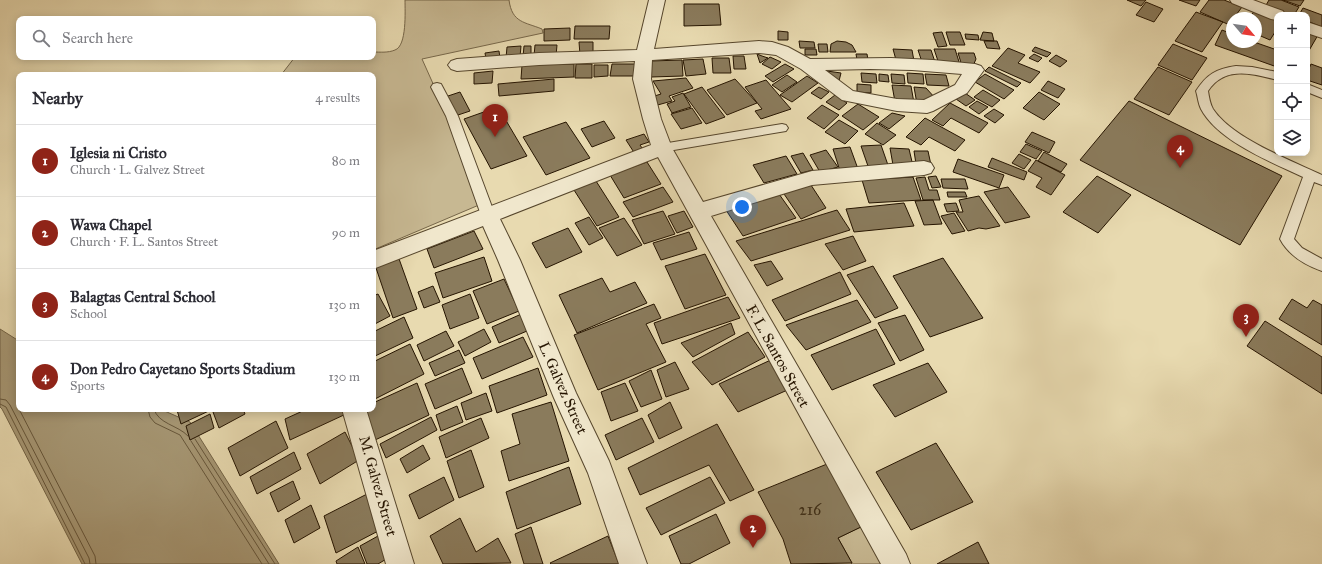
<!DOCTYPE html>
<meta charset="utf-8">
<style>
body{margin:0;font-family:"IM FELL Great Primer",serif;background:#f2f2f3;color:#2b2b33}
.controls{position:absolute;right:12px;top:12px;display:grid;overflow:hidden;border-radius:8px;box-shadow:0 2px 10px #0003}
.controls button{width:36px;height:36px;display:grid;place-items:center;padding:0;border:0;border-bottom:1px solid #e1e1e2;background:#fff;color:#2b2b33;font:20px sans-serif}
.compass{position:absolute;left:1226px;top:12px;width:36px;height:36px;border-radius:50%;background:#fff;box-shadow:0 2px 10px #0003;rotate:119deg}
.you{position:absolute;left:742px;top:207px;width:14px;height:14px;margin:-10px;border:3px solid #fff;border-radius:50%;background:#1a73e8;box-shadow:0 0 0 6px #1a73e833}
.badge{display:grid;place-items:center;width:26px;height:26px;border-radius:50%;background:#8f2418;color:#fff;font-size:13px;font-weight:700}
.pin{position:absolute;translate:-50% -33px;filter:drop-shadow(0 1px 2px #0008)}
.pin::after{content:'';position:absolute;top:21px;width:14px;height:12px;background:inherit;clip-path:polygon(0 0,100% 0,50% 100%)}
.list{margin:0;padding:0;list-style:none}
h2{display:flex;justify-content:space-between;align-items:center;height:52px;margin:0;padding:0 16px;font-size:17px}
h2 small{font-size:13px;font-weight:400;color:#7c7c81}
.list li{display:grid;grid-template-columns:26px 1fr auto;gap:12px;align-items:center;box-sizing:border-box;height:72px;padding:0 16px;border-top:1px solid #e1e1e2}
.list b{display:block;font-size:15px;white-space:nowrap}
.list p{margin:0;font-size:13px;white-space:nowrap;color:#7c7c81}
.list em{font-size:13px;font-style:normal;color:#7c7c81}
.icon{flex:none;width:22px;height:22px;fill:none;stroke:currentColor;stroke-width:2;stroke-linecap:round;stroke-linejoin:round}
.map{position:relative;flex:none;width:1322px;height:564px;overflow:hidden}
.search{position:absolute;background:#fff;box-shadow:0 2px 10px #0003;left:16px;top:16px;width:360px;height:44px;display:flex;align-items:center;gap:10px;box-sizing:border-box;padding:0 14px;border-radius:8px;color:#7c7c81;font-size:15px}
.panel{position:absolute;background:#fff;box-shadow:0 2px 10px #0003;left:16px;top:72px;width:360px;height:340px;border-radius:8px}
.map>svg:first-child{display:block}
</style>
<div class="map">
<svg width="1322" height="564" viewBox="0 0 1322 564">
<rect width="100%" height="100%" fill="#e8dab0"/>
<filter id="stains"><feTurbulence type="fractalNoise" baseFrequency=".005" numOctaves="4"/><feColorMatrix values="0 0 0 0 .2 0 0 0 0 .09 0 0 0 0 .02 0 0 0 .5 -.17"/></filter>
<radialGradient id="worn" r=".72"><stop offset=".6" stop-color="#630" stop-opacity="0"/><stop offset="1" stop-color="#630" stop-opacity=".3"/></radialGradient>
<!-- green -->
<path fill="#c7b892" stroke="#766649" d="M405,0H509C512,23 525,22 542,29L543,33L422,59L486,202L373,250V75H281L295,57H373V52C380,52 388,53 395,50C407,46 405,11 405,0Z
M863,526L885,564H851L852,563L838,538Z"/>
<!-- water -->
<path fill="#a69774" stroke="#726346" d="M0,329L19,341V409H160L190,422L279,564H82L2,409L0,407Z"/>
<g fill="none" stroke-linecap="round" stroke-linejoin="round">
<!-- shore -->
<path stroke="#66563a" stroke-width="1" d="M0,399L6,400L10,405L89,558L90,564
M0,404L6,407L85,564
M19,409L95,556L96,564
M148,409L150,417L155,423L180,435L262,564
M154,409C158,424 178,425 188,436
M195,439L275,564
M191,441L269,564"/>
</g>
<!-- building -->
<path fill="#8a7b5c" stroke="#251400" d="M1127,0H1146L1141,6Z
M1179,0H1200L1196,6Z
M1209,0H1224L1242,7L1236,15L1244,18H1232V26L1200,12Z
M1269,0H1281L1299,7L1294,15H1286L1265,7Z
M1283,0H1304L1300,6Z
M1146,2L1163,9L1154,22L1136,15Z
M684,4H719L721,25L684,26Z
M1303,8L1322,15V27L1307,21V15H1299Z
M1254,11L1277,20V29L1270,40L1256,34V18H1250Z
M1196,12L1223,22L1202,52L1175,41Z
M575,26H610L609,39H574Z
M570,28V40L544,41V29Z
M1222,30L1232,34V42H1254L1277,50V67L1215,45Z
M778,31L788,32V40H778Z
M1307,31L1318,35L1307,54Z
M942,32L947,46L938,47L933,33Z
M946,32H960L965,45H950Z
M983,32L992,33L994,41L980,40Z
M965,34L978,35L979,40L966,39Z
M799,41L814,42L815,48H800Z
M837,41L846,42L852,45L856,52H830L831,44Z
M984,41H997L1000,49L987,48Z
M579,42H593V54L580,55Z
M818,44H827L828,52H819Z
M1173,44L1207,58L1192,80L1158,65Z
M535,45H557L556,56H534Z
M521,46L520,57L506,58L507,47Z
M524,46H531V57H523Z
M1035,47L1051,53L1047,57L1032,51Z
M1008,48L1025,55L1018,63L1040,72L1030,83L992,66Z
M805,49H816L817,55H805Z
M893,49L912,50L914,61L896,60Z
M934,49H955L960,65L939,64Z
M918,50H931L935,62H922Z
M499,51L500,58L486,59L485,53Z
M958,53H974L976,59L973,66H962Z
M757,54L762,56L768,58L760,63Z
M856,54H867L868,60H857Z
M1034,54L1042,58L1038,62L1029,58Z
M1056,55L1067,61L1060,67L1049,61Z
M733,56H744L746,69H734Z
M770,57L781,62L772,69L762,64Z
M712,58H729L731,73H713Z
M703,59L706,74L686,76L683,60Z
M682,60L683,76L651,77L650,61Z
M574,64V77L521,79L522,65Z
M576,64H592V78H575Z
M612,64H635L634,76H610Z
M785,64L794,69L773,82L765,76Z
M1311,64L1322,68V85L1307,80V73Z
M594,65H608V76L594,77Z
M989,67L1021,83L1017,87L985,71Z
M1158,67L1192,82L1169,115L1134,99Z
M493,71L492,83L474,84V73Z
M827,71L841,73L839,81L832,80Z
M861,73L876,74L877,83L862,82Z
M907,73L923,74L924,84L908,83Z
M879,74L888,75L889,82L879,81Z
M891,74L904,75L905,84L892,83Z
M925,74L946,75L949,86L927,85Z
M985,74L1014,90L1004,99L975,82Z
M787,75L797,82L782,92L772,85Z
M807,76L818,83L792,102L780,95Z
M686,78L693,88L669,96L672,101L654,106L648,98L661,94L653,81Z
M554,79V91L499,96L498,84Z
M735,79L757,103L727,115L707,90Z
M766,80L791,109L761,119L755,111L762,109L745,87Z
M1048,81L1065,89L1058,98L1041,90Z
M857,84L871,85V93L857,92Z
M892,85L911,86L914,103L895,102Z
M702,87L725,117L706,124L684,94Z
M819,87L829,92L821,99L811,93Z
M914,87L926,88L936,99L917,104Z
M983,90L1000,100L992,107L974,97Z
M460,92L470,111L455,116L445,97Z
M1039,92L1060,104L1044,120L1023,108Z
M683,93L691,107L672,113L667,104L675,101L672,97Z
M965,93L975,100L966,106L956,99Z
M835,95L847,103L839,110L826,102Z
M977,101L988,107L979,114L969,107Z
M1129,101L1282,176L1240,245L1080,160Z
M950,103L988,123L979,133L951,118L943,126L932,120Z
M858,104L879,117L863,130L842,116Z
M822,105L839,115L824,129L807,118Z
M498,107L527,156L491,169L464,119Z
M692,108L702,123L681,129L671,114Z
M994,109L1004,115L995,123L984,116Z
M892,113L905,116L889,129L879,123Z
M925,118L965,140L955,151L929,137L921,145L906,137Z
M839,120L858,131L845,144L825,132Z
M604,121L615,138L592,147L581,129Z
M566,122L590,158L546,175L523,137Z
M877,123L896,135L883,145L865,134Z
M1032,132L1055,142L1049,153L1025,142Z
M644,134L649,142L640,145L644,151L635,154L626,140Z
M1026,144L1042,151L1036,159L1020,152Z
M881,145L889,168L869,169L861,146Z
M850,147L858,169L840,171L833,149Z
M890,148L909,149L913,166L893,165Z
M826,150L838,167L820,172L810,155Z
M914,151H928L931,165L916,164Z
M1044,152L1067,164L1061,172L1038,161Z
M803,153L813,170L801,173L791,156Z
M1019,154L1031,160L1024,169L1012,163Z
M786,156L797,174L764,183L753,165Z
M992,158L1027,172L1024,180L988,167Z
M958,159L1004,175L999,188L953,172Z
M1036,160L1065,175L1051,195L1036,187L1042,178L1028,171Z
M647,162L661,184L624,198L610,175Z
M936,176L941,187L932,188L928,177Z
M1097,176L1131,195L1098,233L1063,212Z
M913,177L921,200L869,203L862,180Z
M925,177L929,190H937L940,200H923L916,178Z
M941,179H965L968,189L943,188Z
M596,181L619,217L597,226L574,190Z
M809,182L826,208L801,219L782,191Z
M663,187L673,202L633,217L623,202Z
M1008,187L1030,217L1005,223L984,192Z
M947,192H965L967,197H948Z
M779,194L796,218L743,236L726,210Z
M979,196L1000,226L986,229L979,228L968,231L956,212H963L959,200Z
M933,200L942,224L924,225L915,201Z
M904,203L914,226L854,232L846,209Z
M956,203L959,211L947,212L944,204Z
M837,210L850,230L751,261L736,241Z
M663,211L675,234L644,244L632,220Z
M684,211L693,227L677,233L668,216Z
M954,213L965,231L952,234L941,216Z
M589,217L603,238L589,245L575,223Z
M624,218L642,245L617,256L599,228Z
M568,228L582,252L546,268L532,243Z
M474,231L483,249L434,268L427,249Z
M689,232L697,249L661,260L653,243Z
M853,236L866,261L843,270L825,244Z
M705,254L726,295L685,309L665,266Z
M398,256L417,309L393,318L375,265Z
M484,257L492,281L443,298L435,273Z
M943,258L983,318L930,337L893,276Z
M771,261L783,279L767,286L754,265Z
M873,266L898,308L875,318L847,275Z
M840,272L851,294L785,321L772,300Z
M602,278L610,292L635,282L647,303L577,333L559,295Z
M504,279L519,311L487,324L473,291Z
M433,286L440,302L424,308L418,292Z
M378,294L390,316L373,325V296Z
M470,294L479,318L450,329L442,305Z
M728,297L740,318L662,344L654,323Z
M1292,299L1307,308L1313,300L1322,305V345L1279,319Z
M857,300L871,322L806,350L786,325Z
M654,304L661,318L646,324L666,362L598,390L574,335Z
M526,312L534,328L499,343L492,327Z
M905,315L924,350L900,361L878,323Z
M404,317L413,338L373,357V332Z
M1265,321L1322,357V394L1247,346Z
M731,323L735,334L693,357L681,343Z
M484,329L491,342L465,356L458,342Z
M876,329L895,364L832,390L811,355Z
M446,331L454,346L424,361L417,345Z
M748,332L765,357L712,385L692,362Z
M523,337L533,357L482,379L473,358Z
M410,344L424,374L373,400V362Z
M459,350L465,363L435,376L429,363Z
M775,358L792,388L738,412L719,384Z
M675,362L689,389L666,397L657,370Z
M928,363L947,392L895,417L873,385Z
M462,368L472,393L435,409L425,384Z
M538,368L547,395L497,413L489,386Z
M651,370L662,399L641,407L629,381Z
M417,383L429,415L375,440L365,409H373V403Z
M625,383L638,411L611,421L601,392Z
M486,393L492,411L466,420L461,403Z
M551,402L569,461L509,481L501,451L520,444L512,414Z
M670,402L682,428L659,439L648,415Z
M457,406L463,422L441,431L436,415Z
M179,409H213L181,424L177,410Z
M218,409H243L245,414L219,428L213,412Z
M307,409H344L346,414L290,440L285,419Z
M210,414L214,428L190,440L186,426Z
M431,417L437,430L386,458L380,444Z
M481,418L489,438L446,458L439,437Z
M642,418L654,442L616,460L605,435Z
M276,421L288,448L240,476L228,448Z
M717,424L754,490L730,501L709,465L640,495L628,468Z
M345,432L359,460L320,484L307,454Z
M936,443L973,502L911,530L876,472Z
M423,445L430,459L407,473L400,459Z
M471,450L484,487L459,498L447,461Z
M294,452L301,469L257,494L250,477Z
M827,464L863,526L838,538L852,563L791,564L783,539L758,492Z
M569,467L581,504L517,529L506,492Z
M444,477L454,500L419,519L409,495Z
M710,477L725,503L661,535L646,508Z
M293,481L300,499L278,512L270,493Z
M369,493L382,529L336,553L324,516Z
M311,505L320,528L294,543L285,520Z
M716,514L730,543L689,564H681L669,536Z
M460,518L476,552L498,538L511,563L443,564L430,536Z
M531,527L543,564H524L515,534Z
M378,536L388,558L378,564H367L360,546Z
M608,536L619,564H551L550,563Z
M978,542L989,564H937Z
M358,547L365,564H337L336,561Z"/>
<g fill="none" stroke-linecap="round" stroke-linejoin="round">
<defs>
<path id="lane" d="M1236,66L1252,67L1277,72V80C1252,73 1224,66 1208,91C1209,97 1210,104 1213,109C1232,138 1290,160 1322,175V185L1314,182L1294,239L1302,248L1322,259V271C1305,265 1289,256 1280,239L1303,177C1271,162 1218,141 1201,109C1198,103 1198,97 1196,91C1207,74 1216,69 1236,66Z
M437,83L441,84L458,116L495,215L493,219L488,220L483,219L481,215L446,116L431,87L433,84Z
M1307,84L1322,90V98L1307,92Z
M782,124L786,125L788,128L786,131L662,152L658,151L656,148L658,145L662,144Z"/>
<path id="street" d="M649,0H665L654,49L759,41L772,42L788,47L810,59L891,58L933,60L975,64L981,66L984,70L967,93L933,111L927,113L897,111L842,100L801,69L776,55L759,53L652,60L651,79L661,119L672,148L703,202L812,171L924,161L931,163L934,168L931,173L924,175L812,185L711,216L906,554L910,564H881L658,157L500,219L520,260L576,393L609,461L647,564H619L588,473L554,398L498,260L483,226L373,269V251L651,145L643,119L633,79L635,61L539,65L457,71L451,69L448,65L451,61L457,59L539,53L637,50ZM870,69L912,70L962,74L955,85L924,100L897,99L853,91L825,70Z
M1230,0H1253L1283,11L1285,15H1277V20L1271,19L1232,3Z
M1307,22L1322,27V38L1307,33Z
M342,409H366L414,564H386Z"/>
</defs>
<!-- lane casing -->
<use href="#lane" stroke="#56462c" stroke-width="2"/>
<!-- street casing -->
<use href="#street" stroke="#56462c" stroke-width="2"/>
<!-- lane -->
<use href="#lane" fill="#f0e7cc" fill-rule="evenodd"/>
<!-- street -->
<use href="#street" fill="#f0e7cc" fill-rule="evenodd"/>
</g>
<g text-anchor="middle" stroke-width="3" stroke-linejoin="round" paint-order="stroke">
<!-- street labels -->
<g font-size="15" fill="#251400" stroke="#f0e7cc">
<text transform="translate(778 356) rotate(61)" y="5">F. L. Santos Street</text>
<text transform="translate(563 388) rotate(66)" y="5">L. Galvez Street</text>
<text transform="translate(378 486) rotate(74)" y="5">M. Galvez Street</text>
</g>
<!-- near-number labels -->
<g font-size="16" fill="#3e2e17">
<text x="810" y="515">216</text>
</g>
</g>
<rect width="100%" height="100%" filter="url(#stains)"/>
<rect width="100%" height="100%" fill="url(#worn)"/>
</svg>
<div class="controls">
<button>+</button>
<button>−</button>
<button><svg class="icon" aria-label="locate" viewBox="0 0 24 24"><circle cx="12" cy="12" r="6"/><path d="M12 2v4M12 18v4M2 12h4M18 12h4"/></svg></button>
<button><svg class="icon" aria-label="layers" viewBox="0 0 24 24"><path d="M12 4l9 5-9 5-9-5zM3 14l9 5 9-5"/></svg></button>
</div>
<svg class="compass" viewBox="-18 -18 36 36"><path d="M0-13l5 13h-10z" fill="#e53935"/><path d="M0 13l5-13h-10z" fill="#7c7c81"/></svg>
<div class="you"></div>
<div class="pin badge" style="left:495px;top:137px">1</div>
<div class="pin badge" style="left:753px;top:548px">2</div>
<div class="pin badge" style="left:1246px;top:337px">3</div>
<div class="pin badge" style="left:1180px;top:168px">4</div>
<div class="search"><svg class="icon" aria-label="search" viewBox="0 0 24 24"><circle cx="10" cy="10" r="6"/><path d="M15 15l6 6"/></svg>Search here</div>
<section class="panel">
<h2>Nearby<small>4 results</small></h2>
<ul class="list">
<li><span class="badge">1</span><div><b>Iglesia ni Cristo</b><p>Church · L. Galvez Street</p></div><em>80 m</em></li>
<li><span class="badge">2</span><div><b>Wawa Chapel</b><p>Church · F. L. Santos Street</p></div><em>90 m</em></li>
<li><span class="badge">3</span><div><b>Balagtas Central School</b><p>School</p></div><em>130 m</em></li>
<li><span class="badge">4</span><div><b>Don Pedro Cayetano Sports Stadium</b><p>Sports</p></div><em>130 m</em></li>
</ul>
</section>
</div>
